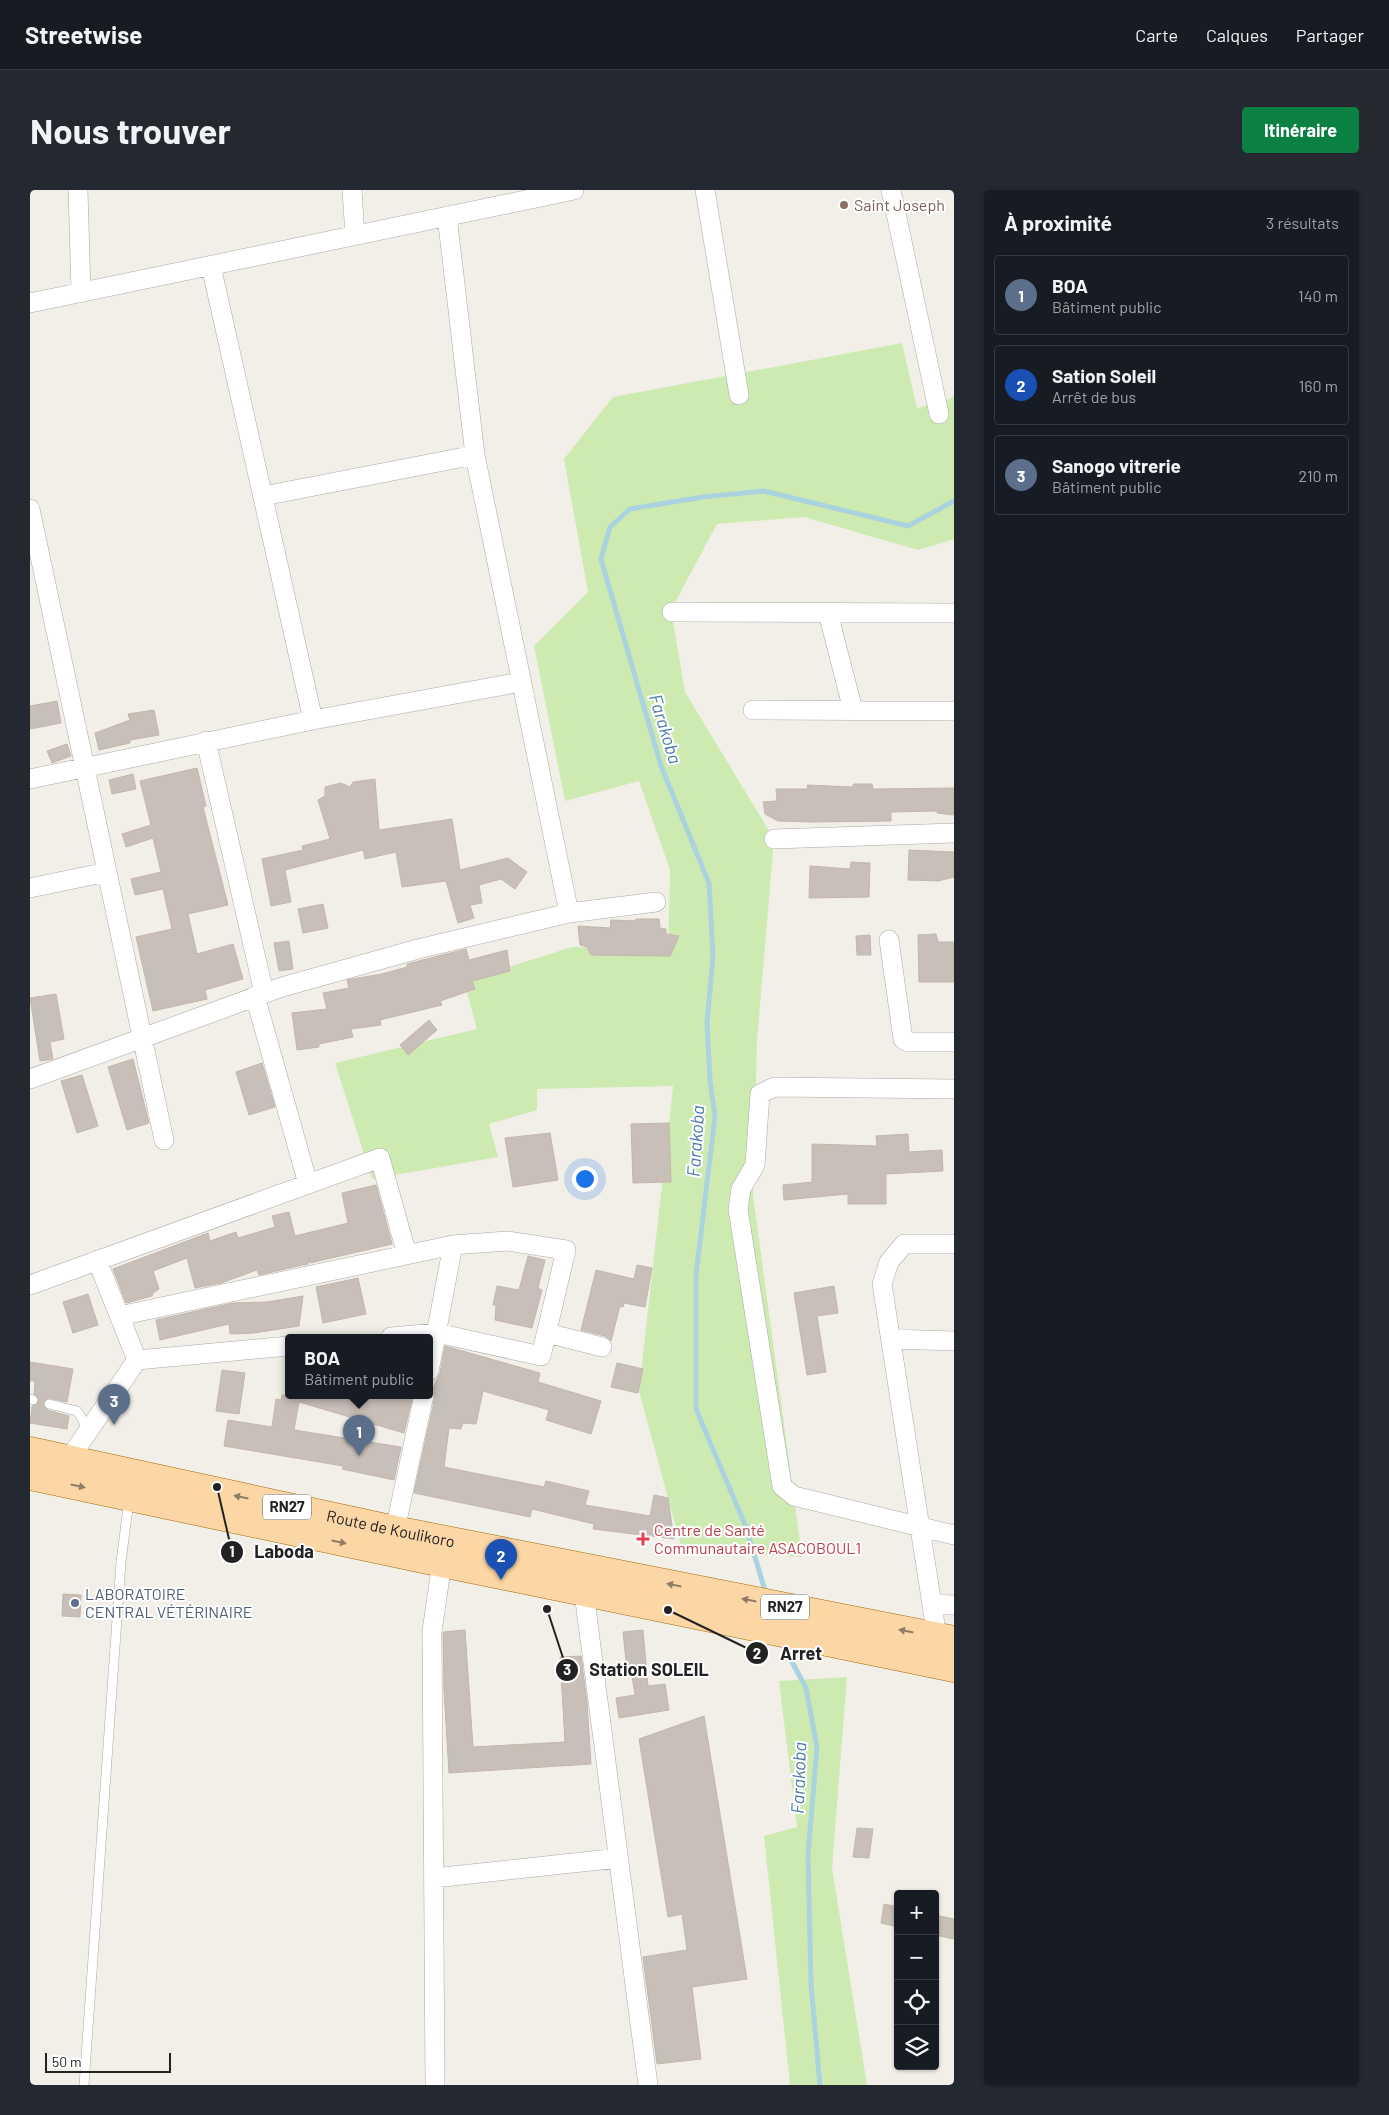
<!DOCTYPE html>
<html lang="fr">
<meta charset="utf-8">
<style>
body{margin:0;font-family:Barlow,sans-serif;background:#242831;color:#f1f3f6}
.controls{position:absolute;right:15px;bottom:15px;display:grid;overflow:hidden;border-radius:5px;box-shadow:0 1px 4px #0004}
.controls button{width:45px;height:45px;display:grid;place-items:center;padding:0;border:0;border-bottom:1px solid #363941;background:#171b24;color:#f1f3f6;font:25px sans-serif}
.scale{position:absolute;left:15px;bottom:12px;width:126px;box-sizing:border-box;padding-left:5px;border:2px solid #222;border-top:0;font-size:14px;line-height:18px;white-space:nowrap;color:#222;-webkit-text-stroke:4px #fff;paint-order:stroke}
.you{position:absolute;left:554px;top:988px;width:18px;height:18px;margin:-12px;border:4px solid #fff;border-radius:50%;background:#1a73e8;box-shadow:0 0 0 8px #1a73e833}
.badge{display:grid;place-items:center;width:32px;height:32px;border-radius:50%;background:#0b8043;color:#fff;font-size:16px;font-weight:700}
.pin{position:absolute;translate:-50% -41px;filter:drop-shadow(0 1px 2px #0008)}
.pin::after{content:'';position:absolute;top:26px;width:18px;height:15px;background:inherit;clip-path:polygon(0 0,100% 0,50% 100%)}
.popup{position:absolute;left:255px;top:1144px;width:148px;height:65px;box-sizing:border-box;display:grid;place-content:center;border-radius:5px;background:#171b24;filter:drop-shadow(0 1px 4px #0005);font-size:16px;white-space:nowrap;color:#9ea1a6}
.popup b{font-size:19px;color:#f1f3f6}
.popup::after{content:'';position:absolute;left:50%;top:100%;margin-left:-10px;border:10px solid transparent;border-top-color:#171b24}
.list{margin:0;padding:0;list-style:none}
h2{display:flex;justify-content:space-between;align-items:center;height:65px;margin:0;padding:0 20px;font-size:21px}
h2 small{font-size:16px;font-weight:400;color:#9ea1a6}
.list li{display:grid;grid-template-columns:32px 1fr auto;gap:15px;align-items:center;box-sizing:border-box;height:80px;margin:0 10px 10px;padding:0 10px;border:1px solid #363941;border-radius:5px}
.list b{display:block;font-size:19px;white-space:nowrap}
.list p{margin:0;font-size:16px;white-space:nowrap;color:#9ea1a6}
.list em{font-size:16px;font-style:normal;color:#9ea1a6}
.icon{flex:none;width:28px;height:28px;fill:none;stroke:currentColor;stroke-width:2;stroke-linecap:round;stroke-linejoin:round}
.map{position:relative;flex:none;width:924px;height:1895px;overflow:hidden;border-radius:5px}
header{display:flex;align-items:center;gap:30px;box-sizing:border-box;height:70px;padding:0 25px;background:#171b24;border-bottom:1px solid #363941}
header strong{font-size:24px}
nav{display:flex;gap:28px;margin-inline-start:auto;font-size:18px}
.intro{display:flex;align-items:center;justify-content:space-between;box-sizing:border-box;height:120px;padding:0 30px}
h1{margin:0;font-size:35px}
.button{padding:12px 22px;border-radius:5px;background:#0b8043;color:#fff;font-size:18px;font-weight:700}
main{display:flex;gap:30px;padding:0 30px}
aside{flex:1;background:#171b24;border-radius:5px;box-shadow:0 1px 4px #0004}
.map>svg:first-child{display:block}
</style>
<header>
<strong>Streetwise</strong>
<nav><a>Carte</a><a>Calques</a><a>Partager</a></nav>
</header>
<div class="intro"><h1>Nous trouver</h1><a class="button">Itinéraire</a></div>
<main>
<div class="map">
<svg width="924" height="1895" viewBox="0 0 924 1895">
<rect width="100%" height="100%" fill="#f2efe9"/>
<!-- grass -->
<path fill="#cdebb0" d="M872,153L887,218L919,209L924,206V349L888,360L774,327L687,334L641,420L655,502L744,649L727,851L723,1005L772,1367L652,1360L609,1201L643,896L507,899V920L459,934L468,967L342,989L305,873L447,839L434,791L542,757L638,761L640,680L609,591L535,611L504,456L558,402L534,269L583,207Z
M817,1487L802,1678L837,1895H760L734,1646L767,1637L749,1491Z"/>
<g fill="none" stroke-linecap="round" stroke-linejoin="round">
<!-- stream -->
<path stroke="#aad3df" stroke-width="5" d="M736,1404L716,1337L666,1219V1085L685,926L680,891L677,832L683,767L679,693L631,576L571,369L580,337L600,319L673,307L734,301L878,336L924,311
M752,1453L776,1498L787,1557L778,1665L781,1794L790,1895"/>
</g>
<!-- building -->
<path fill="#c7bfb8" stroke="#c4b6ab" d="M27,511L31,533L0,539V516Z
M124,520L129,545L100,550V553L69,560L65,543L100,530L98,524Z
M37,554L41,566L22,573L17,561Z
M167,578L176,616L173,617L198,715L158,724L167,764L203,754L213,789L175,800L177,809L123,821L106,747L142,739L133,699L105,705L101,689L131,682L123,648L96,657L92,644L121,635L110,591Z
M103,584L106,599L82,604L79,590Z
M345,589L349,640L422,629L430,680L478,668L497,682L485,699L471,689L449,695L452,713L440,715L444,728L428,733L416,691L372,697L366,662L335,669L333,660L255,680L261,712L241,716L232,669L273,660L272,656L300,649L288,610L295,606V597L311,593L320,597L323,592Z
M824,594H842L843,599L924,598V625L907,623V621L861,622V631L782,632L748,631L735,624L733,612L747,611L746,599H778L777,595L822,597Z
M879,660L924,662V687L908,691L878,690Z
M821,672L840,673L839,707L779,708L780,676L820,679Z
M293,714L298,738L273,743L268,719Z
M606,729H629L630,738L636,739V744L649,746L640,766L561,765L557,757L550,755L548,736L580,738L581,730L605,731Z
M906,744L908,752H924V792H889L888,745Z
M840,745L841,765H827L826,746Z
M259,751L263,779L249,781L244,753Z
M436,759L439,770L477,760L480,781L442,791L445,799L410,811L412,815L350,830L351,835L321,839L323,847L289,854V857L267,860L262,823L297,819L293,803L319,798L317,790L352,784L377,777V774Z
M26,804L34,849L20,852L23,869L10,871L0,808Z
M399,830L407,840L378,865L370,855Z
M103,869L119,933L97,940L78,877Z
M232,873L245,917L219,925L206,882Z
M52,885L68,936L47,943L31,891Z
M639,933L641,992L603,993L601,934Z
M520,943L528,990L483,997L475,948Z
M878,944L879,962L912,960L913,981L856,984V1014H818V1004L754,1010L753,995L782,992V954L847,956L846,946Z
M346,995L362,1054L280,1073L279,1068L278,1074L268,1076L229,1085L227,1080L191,1093L165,1098L157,1068L123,1081L129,1099L123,1103L122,1106L96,1113L83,1079L178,1043L180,1051L206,1042L208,1048L245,1037L242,1026L259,1022L265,1046L318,1033L312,1003Z
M498,1066L515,1070L508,1098L512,1100L502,1138L465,1130L466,1115H463L467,1096L489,1100Z
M607,1075L622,1078L615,1117L594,1113L593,1117L590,1116L581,1151L575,1146L551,1140L566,1080L604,1089Z
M328,1088L336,1124L293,1133L286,1097Z
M804,1096L808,1123L787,1126L796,1182L777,1185L764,1103Z
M58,1104L68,1135L43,1143L33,1112Z
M273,1106L269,1136L224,1143L200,1144L199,1134L130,1150L126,1130L203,1113L237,1112Z
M415,1156L510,1183L508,1192L571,1211L561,1244L516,1230L519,1220L453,1201L446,1234L433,1233L431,1239L419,1238L414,1277L514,1297L516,1291L559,1301L555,1315L620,1326L624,1305L638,1308L644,1349L563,1339L564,1334L502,1319L500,1327L384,1303L405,1207L403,1198L410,1183Z
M0,1172L43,1179L37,1212L18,1208L13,1213L17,1220L39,1226L37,1239L0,1233L2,1216L7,1214L9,1209L4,1204L5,1191H0Z
M587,1173L613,1179L608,1203L581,1197Z
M192,1180L215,1183L209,1224L186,1221Z
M252,1205H383L374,1243L269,1212L264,1240L371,1257L364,1290L312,1279L313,1276L194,1256L198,1230L242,1237L246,1209L251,1210Z
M33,1404L51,1405L50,1427L32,1426Z
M435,1440L443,1557L535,1552L530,1467L551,1466L557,1513L561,1574L419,1583L414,1500L413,1442Z
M613,1440L618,1496L635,1494L639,1520L589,1528L586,1508L605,1505L601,1480L597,1481L593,1442Z
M674,1526L717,1789L662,1797L671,1869L627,1874L613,1767L657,1760L652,1724L638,1727L609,1549Z
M827,1638L843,1639L839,1668L823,1667Z
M854,1714L868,1717V1737L851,1733Z
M905,1725L924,1729V1749L905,1745Z"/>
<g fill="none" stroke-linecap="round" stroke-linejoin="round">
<defs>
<path id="lane" d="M0,1209L3,1210
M19,1214L47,1221L53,1230L56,1242
M54,1895L91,1372L99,1310"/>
<path id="street" d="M48,0L51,102
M322,0L325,45
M675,0L709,205
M861,0L909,224
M417,26L445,265L539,723
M181,76L283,530
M0,113L544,0
M233,306L445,265
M0,319L134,950
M642,422L924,423
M798,423L823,520
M723,520L924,521
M176,551L234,803
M0,589L283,530L491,492
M744,649L924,643
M0,698L77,682
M859,750L873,849L878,852H924
M225,806L278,994
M0,889L252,797L388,759L539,723L626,712
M924,899L744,897L730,904L725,975L711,999L708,1019L752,1296L764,1306L924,1345
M67,1070L107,1170
M0,1095L350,968L377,1065
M89,1126L423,1055L477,1051L536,1060L511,1166L407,1143L361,1147
M517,1143L572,1157
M861,1149L924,1151
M399,1181L423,1055
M39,1269L107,1170L259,1156
M365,1340L394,1205
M556,1391L554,1403L618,1895
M902,1414L924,1415
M907,1447L852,1094L859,1072L874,1054H924
M404,1688L589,1668
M405,1895L402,1441L412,1373"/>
<g id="primary">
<path id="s1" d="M0,1261L365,1340L924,1450"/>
<path d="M0,1286L412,1373L924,1478"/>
</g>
</defs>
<!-- lane casing -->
<use href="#lane" stroke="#a9a9a9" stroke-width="10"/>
<!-- street casing -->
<use href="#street" stroke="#a9a9a9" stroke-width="20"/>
<!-- primary casing -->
<use href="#primary" stroke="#a06b00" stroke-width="29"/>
<!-- lane -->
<use href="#lane" stroke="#fff" stroke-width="9"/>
<!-- street -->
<use href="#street" stroke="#fff" stroke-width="19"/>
<!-- primary -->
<use href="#primary" stroke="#fcd6a4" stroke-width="28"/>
</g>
<!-- one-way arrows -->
<defs><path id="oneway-solid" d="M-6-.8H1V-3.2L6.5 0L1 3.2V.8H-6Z" transform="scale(1.25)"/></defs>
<g fill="#8f7c63">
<use href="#oneway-solid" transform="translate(48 1296) rotate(12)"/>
<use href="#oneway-solid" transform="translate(211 1307) rotate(-168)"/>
<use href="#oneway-solid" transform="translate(309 1352) rotate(12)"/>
<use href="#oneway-solid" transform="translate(644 1395) rotate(-169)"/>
<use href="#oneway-solid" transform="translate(719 1410) rotate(-169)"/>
<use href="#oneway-solid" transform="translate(876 1441) rotate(-169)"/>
</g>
<!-- markers -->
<circle fill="#8d6e63" stroke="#fff" stroke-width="2" cx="814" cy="15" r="5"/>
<path fill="#e0444e" stroke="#fff" stroke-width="2" d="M610.5 1341.5h5v5h5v5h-5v5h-5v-5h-5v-5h5z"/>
<circle fill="#5c6f8a" stroke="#fff" stroke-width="2" cx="45" cy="1413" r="5"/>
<g text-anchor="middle" stroke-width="4" stroke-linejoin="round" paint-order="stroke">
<!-- shield labels -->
<g fill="#fff" stroke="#646464" stroke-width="1">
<rect x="233" y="1304.5" width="48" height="25" rx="4"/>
<rect x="731" y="1404.5" width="48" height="25" rx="4"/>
</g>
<g font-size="15" font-weight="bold" fill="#222">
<text x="257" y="1322">RN27</text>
<text x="755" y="1422">RN27</text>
</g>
<!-- education labels -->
<g font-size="16" fill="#785e54" stroke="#fff" text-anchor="start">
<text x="824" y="21">Saint Joseph</text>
</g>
<!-- street labels -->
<g font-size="16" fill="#222" stroke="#fff">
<text dy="6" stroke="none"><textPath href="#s1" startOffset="369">Route de Koulikoro</textPath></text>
</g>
<!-- health labels -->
<g font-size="16" fill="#be3a42" stroke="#fff" text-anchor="start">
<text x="624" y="1346">Centre de Santé<tspan x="624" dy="18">Communautaire ASACOBOUL1</tspan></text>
</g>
<!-- service labels -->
<g font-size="16" fill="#4e5e75" stroke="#fff" text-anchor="start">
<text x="55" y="1410">LABORATOIRE<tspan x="55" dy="18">CENTRAL VÉTÉRINAIRE</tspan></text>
</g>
<!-- water labels -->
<g font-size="18" font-style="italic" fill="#4a7aab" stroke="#fff">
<text transform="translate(635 539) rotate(73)" y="6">Farakoba</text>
<text transform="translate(666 951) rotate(-86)" y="6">Farakoba</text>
<text transform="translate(769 1588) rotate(-88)" y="6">Farakoba</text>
</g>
</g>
<!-- callouts -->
<path fill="none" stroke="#222" stroke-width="2" d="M187 1297L202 1362M638 1420L727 1463M517 1419L537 1480"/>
<g fill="#222" stroke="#fff" stroke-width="2">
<circle cx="187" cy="1297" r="5"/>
<circle cx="638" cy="1420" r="5"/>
<circle cx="517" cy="1419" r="5"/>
<circle cx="202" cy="1362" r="12"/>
<circle cx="727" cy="1463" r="12"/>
<circle cx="537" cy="1480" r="12"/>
</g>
<g font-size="15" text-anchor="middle" font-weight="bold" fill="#fff">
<text x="202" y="1367">1</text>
<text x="727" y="1469">2</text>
<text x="537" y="1485">3</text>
</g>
<g font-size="18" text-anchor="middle" font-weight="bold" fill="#222" stroke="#fff" stroke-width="4" stroke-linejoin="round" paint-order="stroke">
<text x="254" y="1368">Laboda</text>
<text x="771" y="1470">Arret</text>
<text x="619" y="1486">Station SOLEIL</text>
</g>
</svg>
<div class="controls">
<button>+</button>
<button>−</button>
<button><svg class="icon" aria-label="locate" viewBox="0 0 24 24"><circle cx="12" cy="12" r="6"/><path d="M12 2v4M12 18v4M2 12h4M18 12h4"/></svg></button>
<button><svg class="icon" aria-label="layers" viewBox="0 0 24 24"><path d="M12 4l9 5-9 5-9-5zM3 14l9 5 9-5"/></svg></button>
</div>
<div class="scale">50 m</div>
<div class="you"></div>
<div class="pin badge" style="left:329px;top:1266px;background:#5c6f8a">1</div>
<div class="popup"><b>BOA</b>Bâtiment public</div>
<div class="pin badge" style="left:471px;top:1390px;background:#1a4fb4">2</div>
<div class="pin badge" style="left:84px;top:1235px;background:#5c6f8a">3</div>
</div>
<aside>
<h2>À proximité<small>3 résultats</small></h2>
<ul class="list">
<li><span class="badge" style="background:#5c6f8a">1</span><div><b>BOA</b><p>Bâtiment public</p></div><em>140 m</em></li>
<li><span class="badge" style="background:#1a4fb4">2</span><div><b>Sation Soleil</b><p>Arrêt de bus</p></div><em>160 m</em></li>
<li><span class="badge" style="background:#5c6f8a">3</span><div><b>Sanogo vitrerie</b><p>Bâtiment public</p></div><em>210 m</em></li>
</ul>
</aside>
</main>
